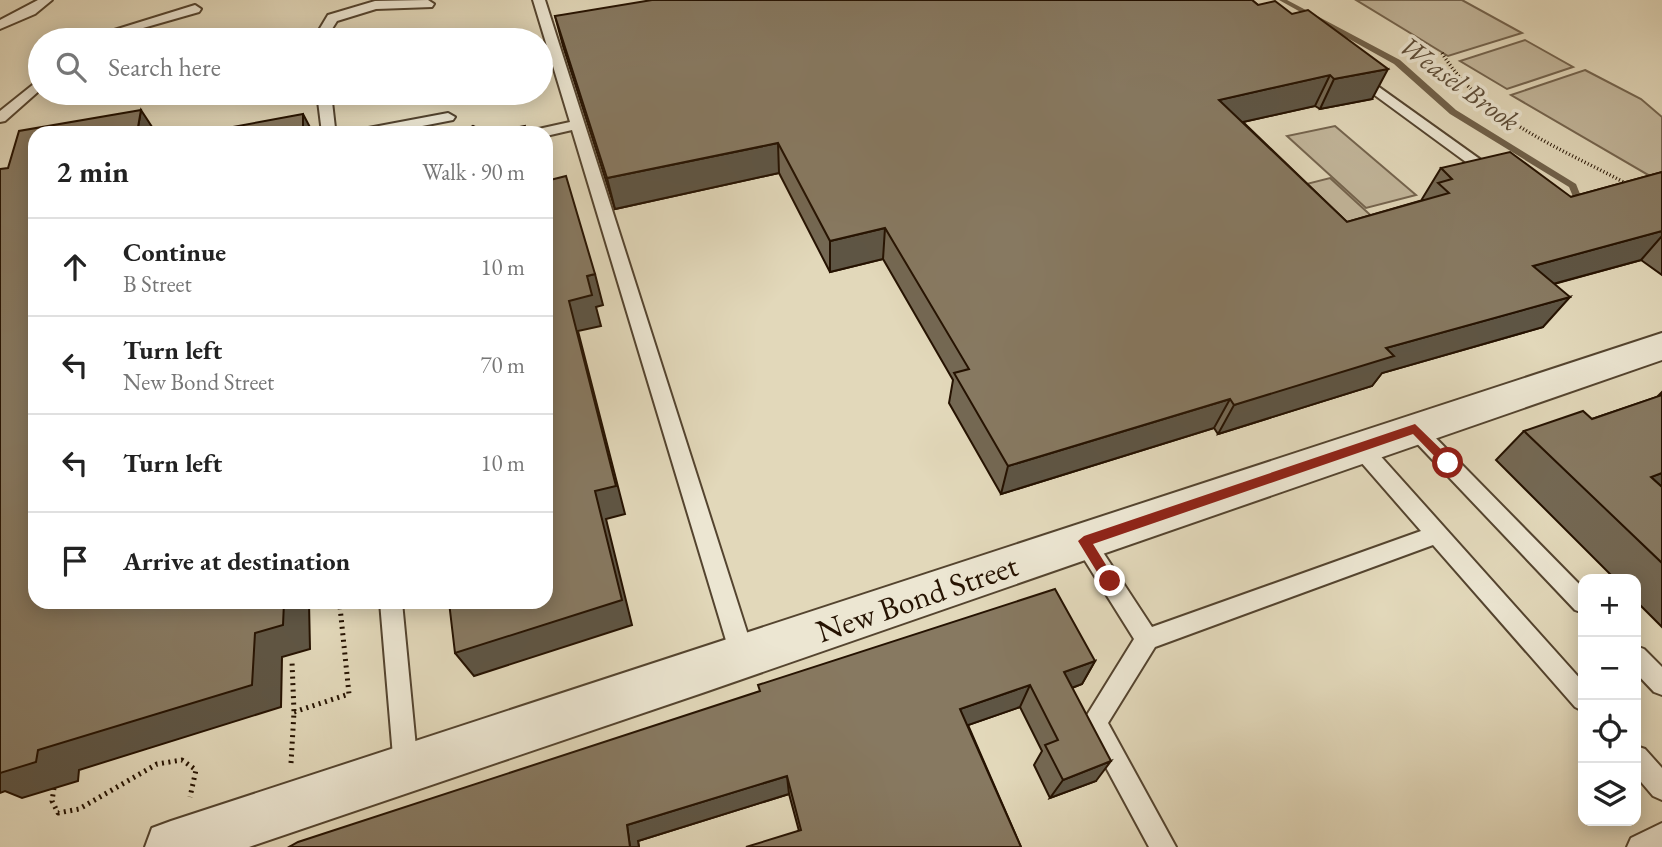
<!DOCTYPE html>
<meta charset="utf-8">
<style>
body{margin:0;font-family:"EB Garamond",serif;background:#f2f2f2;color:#222}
.controls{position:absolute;right:21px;bottom:21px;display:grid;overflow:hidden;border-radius:14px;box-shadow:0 4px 18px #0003}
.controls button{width:63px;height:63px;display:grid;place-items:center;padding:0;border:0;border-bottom:2px solid #e0e0e0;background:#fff;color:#222;font:35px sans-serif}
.stop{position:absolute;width:21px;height:21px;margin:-16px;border:5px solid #8f2418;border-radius:50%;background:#fff}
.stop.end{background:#8f2418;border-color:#fff;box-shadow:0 2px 7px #0008}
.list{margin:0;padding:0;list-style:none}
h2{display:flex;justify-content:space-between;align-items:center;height:91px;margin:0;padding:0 28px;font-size:30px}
h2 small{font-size:23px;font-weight:400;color:#767676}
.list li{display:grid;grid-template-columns:46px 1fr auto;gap:21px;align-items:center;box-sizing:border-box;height:98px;padding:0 28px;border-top:2px solid #e0e0e0}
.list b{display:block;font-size:26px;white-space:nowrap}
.list p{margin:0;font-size:23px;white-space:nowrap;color:#767676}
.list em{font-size:23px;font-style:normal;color:#767676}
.icon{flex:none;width:38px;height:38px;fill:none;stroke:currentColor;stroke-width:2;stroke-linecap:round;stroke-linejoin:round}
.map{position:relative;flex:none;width:1662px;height:847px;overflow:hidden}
.search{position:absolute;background:#fff;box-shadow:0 4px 18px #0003;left:28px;top:28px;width:525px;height:77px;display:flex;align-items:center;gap:18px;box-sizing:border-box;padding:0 24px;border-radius:38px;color:#767676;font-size:26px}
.panel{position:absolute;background:#fff;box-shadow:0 4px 18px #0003;left:28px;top:126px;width:525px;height:483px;border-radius:21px}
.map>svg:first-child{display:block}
</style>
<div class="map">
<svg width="1662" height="847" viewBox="0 0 1662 847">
<rect width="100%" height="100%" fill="#e2d8ba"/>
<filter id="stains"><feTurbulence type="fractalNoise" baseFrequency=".00286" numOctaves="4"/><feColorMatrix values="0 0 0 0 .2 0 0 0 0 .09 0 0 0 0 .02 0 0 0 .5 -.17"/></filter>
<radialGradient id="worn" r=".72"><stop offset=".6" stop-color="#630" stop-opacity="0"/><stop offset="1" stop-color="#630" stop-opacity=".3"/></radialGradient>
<!-- green -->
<path fill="#c2b69b" stroke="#74644e" stroke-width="2" d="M1356,0H1462L1522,33L1448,56Z
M1525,40L1573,67L1507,89L1460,61Z
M1585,70L1641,99L1662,117V183L1511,95Z
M1335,126L1416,195L1366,208L1287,136Z
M1330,178L1390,233L1380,236L1271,193Z"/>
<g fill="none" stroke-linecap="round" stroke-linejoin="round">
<!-- stream -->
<path fill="#70614a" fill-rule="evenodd" d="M1279,0H1287L1400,60L1456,110L1576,184L1586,209L1585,211H1579L1569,187L1450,114L1394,64Z"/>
<defs>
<path id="lane" d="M38,0H52L35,14L0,29V20Z
M428,0L434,4L432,7L376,9L337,21L325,40H313L328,15L375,1Z
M533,0H545L755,657L751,665L743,668L735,665L731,657L572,130L546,136V133H532L534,130L570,122Z
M195,5L201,9L199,12L101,40H82Z
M1355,70L1495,170L1498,173L1495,176H1485L1350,77L1348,74Z
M40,79V90L5,121L0,122V111Z
M317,93H331L335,128L345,133H322Z
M448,113L455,117L453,120L386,133H356L363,129Z
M1415,421L1422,424L1583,588V613L1575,610L1408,434L1405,429L1408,424Z
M1360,439L1367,441L1583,682V711L1575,707L1433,545L1155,647L1108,723L1176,847H1149L1082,723L1134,639L1077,548L1073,541L1077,534L1084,532L1091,534L1152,627L1421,531L1353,453L1350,447L1353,441Z
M380,602H402L418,768L415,777L406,780L397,777L394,768Z
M1636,646L1644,649L1662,667V695L1654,692L1636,673Z
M1636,746L1645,749L1662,768V800L1653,796L1636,776Z
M1662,823V847H1627L1631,838Z"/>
<path id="street" d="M1662,333V360L705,692L249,847H145L152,828L171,821Z"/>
</defs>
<!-- lane casing -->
<use href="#lane" stroke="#54442f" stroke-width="4"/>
<!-- street casing -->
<use href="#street" stroke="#54442f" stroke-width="4"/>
<!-- path-far1 -->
<path stroke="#251201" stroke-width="3.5" stroke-dasharray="1 2.5" stroke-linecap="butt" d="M1442,53C1483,120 1563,149 1629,185"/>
<!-- path -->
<path stroke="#251201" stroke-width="5" stroke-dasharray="2 4.5" stroke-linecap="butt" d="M294,712L349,694L340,607L342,602
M291,763L294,712L292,662
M54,788L52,801L58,813L79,809L157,764L182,760L196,770L190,797"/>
<!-- lane -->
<use href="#lane" fill="#ece6d2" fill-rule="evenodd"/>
<!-- street -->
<use href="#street" fill="#ece6d2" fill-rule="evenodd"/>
</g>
<!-- wall -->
<path fill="#746853" stroke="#251201" stroke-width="2" d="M1252,0L1372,99L1320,109L1315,106L1243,122L1347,222L1423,200L1422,199L1441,168L1571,197L1662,172V275L1641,260L1554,284L1543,327L1382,373L1372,386L1218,434L1214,428L1001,494L949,403L953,380L883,259L830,272L779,173L615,209L563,46L555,16Z
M1662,392V627L1636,601V579H1615L1496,460L1524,431L1592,419L1657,397Z
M1095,661L1082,684L1072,688L1096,781L1050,798L1034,765L1042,751L1020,707L968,725L1021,847L799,831L789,794L638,841L639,847H289Z"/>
<!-- shaded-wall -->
<path fill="#5e5544" stroke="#251201" stroke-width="2" d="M1388,69L1372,99L1320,109L1334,79Z
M1330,75L1315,106L1207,130L1219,100Z
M141,110L156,133H137Z
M303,114L313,133H303Z
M778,143L779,173L615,209L607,178Z
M885,228L883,259L830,272V241Z
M1662,231V236L1641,260L1508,296L1533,266Z
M595,274L603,305L596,307L601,326L578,331L625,514L606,519L632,625L474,676L455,653L569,301L587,276Z
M1570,297L1543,327L1382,373L1372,386L1218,434L1234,405L1386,348Z
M1230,399L1214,428L1001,494L1008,466Z
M1662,473V487L1651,477Z
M284,602H309L310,649L282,657L281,707L79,770L78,781L22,798L5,791L0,793V773L38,750L255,633Z
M1095,661L1082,684L1053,695L1064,672Z
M1030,685L1020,707L954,730L960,709Z
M1111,761L1096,781L1050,798L1063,780Z
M787,776L789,794L638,841L639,847H630L627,825Z"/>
<!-- building -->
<path fill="#877961" stroke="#251201" stroke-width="2" d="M652,0H1252L1258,5L1275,1L1292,14L1308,10L1388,69L1334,79L1330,75L1219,100L1347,222L1449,193L1438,183L1452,179L1441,168L1510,152L1571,197L1662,172V231L1533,266L1570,297L1386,348L1394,356L1234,405L1230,399L1008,466L954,373L969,369L885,228L830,241L778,143L607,178L555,16Z
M141,110L137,133H35V602H284L283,625L255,633L252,685L38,750L36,762L0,773V169L8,168L19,131Z
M303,114V133H200Z
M473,126L488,133H461Z
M525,126L527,133H489Z
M566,176L595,274L587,276L592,295L569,301L616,486L595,491L622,600L455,653L449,602H546V181Z
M1662,395V473L1651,477L1662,487V563L1524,431L1583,411L1592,419Z
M1055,589L1095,661L1064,672L1111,761L1063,780L1045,745L1058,740L1030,685L960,709L1021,847H746L801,830L787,776L627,825L630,847H289L298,842L760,691L758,685Z"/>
<!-- route -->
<path fill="#8f2418" d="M1415,424L1452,460V466H1444L1413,434L1093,544L1116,581L1110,586L1105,585L1078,541L1084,536Z"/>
<g text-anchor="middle" stroke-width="7" stroke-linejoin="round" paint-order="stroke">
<!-- far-water labels -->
<g font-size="28" font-style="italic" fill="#5d4d38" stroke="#ece6d2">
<text transform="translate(1460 83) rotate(36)" y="10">Weasel Brook</text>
</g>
<!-- street labels -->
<g font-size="32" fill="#251201" stroke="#ece6d2">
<text transform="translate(917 598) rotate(-19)" y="11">New Bond Street</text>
</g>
</g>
<rect width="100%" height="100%" filter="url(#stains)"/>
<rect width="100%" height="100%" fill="url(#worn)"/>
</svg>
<div class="controls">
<button>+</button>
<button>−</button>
<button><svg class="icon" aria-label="locate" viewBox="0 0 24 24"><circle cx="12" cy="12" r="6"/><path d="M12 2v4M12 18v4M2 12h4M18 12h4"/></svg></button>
<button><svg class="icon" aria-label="layers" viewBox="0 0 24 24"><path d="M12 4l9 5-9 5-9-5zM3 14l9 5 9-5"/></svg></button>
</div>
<div class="stop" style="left:1448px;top:463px"></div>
<div class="stop end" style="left:1110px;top:581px"></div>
<div class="search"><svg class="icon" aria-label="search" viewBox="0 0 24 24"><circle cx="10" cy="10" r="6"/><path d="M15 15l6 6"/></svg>Search here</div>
<section class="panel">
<h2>2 min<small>Walk · 90 m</small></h2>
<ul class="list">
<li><svg class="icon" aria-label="ahead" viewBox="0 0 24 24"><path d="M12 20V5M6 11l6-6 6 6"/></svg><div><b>Continue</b><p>B Street</p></div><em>10 m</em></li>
<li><svg class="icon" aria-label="left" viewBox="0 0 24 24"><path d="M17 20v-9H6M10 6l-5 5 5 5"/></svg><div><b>Turn left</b><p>New Bond Street</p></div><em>70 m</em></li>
<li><svg class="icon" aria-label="left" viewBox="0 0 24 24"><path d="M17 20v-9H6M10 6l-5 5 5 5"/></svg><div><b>Turn left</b></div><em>10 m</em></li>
<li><svg class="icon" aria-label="arrive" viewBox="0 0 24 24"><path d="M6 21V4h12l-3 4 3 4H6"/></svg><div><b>Arrive at destination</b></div></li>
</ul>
</section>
</div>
